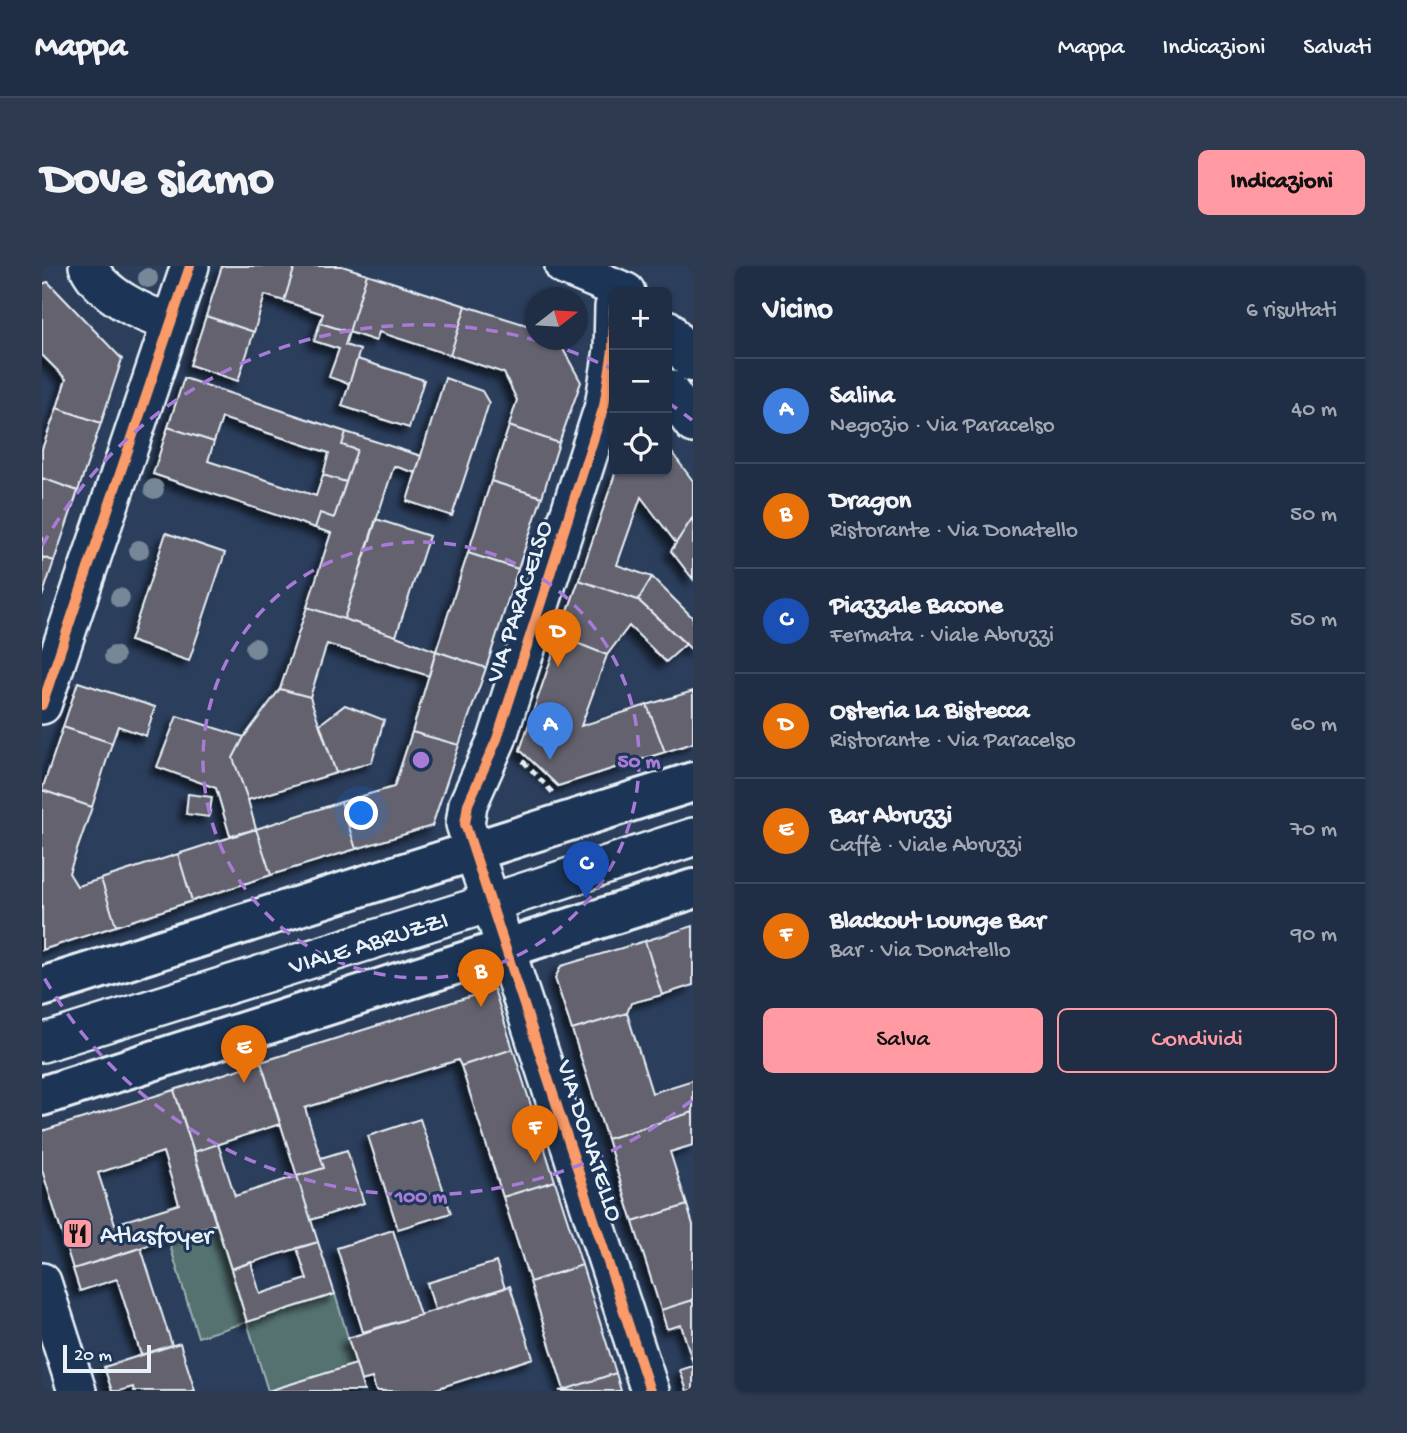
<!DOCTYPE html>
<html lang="it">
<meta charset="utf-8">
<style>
body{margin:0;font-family:"Gochi Hand",sans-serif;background:#2d3a50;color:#f1f3f6}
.controls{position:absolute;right:21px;top:21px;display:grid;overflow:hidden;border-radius:10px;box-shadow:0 2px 5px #0004}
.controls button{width:63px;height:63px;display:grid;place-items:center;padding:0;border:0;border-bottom:2px solid #3d4a5e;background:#202e45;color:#f1f3f6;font:35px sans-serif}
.compass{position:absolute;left:483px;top:21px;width:63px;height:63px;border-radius:50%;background:#202e45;box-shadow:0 2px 5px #0004;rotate:73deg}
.scale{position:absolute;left:21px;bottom:18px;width:88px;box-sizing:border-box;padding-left:7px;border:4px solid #e8f1f8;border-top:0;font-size:19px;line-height:24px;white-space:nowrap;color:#e8f1f8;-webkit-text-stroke:5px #1d3557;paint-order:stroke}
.you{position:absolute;left:320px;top:548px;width:24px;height:24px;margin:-18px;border:5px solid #fff;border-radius:50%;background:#1a73e8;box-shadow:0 0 0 10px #1a73e833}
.badge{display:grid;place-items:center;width:46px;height:46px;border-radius:50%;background:#ff9aa2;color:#fff;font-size:23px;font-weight:700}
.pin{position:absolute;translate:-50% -58px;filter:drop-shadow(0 2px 4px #0008)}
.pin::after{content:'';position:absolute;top:37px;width:24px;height:21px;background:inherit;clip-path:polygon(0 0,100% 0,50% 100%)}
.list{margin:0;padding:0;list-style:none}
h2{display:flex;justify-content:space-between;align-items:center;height:91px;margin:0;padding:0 28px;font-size:30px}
h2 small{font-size:23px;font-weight:400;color:#a2a8b3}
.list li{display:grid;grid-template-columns:46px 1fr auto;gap:21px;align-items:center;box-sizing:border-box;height:105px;padding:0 28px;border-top:2px solid #3d4a5e}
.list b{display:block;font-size:26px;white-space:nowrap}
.list p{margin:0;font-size:23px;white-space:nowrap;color:#a2a8b3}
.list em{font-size:23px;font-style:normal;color:#a2a8b3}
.actions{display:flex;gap:14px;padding:21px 28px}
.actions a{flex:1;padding:16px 0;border:2px solid #ff9aa2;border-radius:10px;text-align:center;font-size:24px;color:#ff9aa2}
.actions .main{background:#ff9aa2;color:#111}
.icon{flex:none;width:38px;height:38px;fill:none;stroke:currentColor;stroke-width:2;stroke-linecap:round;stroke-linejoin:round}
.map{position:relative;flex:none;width:651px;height:1125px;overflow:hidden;border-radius:10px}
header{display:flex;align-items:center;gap:42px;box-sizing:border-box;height:98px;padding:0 35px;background:#202e45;border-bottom:2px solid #3d4a5e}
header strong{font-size:33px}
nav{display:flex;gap:38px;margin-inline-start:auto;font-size:24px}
.intro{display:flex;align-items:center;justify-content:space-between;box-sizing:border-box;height:168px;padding:0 42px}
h1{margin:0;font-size:49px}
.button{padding:18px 32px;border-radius:10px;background:#ff9aa2;color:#111;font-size:24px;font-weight:700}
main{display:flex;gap:42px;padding:0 42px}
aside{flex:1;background:#202e45;border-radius:10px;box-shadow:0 2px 5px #0004}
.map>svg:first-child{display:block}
</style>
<header>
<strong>Mappa</strong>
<nav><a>Mappa</a><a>Indicazioni</a><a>Salvati</a></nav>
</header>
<div class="intro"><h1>Dove siamo</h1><a class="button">Indicazioni</a></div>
<main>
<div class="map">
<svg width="651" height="1125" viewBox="0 0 651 1125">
<defs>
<filter id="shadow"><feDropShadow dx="-6" dy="6" stdDeviation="3.5" flood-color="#0009"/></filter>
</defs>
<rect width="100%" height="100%" fill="#2b3e5c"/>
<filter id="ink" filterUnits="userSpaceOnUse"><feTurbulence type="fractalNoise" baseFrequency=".0143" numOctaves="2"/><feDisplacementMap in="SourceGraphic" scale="14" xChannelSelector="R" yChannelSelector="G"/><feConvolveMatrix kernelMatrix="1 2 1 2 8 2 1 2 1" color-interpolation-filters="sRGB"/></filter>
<g filter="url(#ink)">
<!-- green -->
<path fill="#547271" stroke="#9eb2b4" stroke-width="2" d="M174,958L205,1056L293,1028L314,1098L226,1125L205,1056L156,1071L126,973Z"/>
<!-- building -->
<path fill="#64626e" stroke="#e8f1f8" stroke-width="2" fill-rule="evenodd" filter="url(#shadow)" d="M180,0H253L242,35L223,29L212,66L164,50Z
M253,0H300L325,8L307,66L278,57L281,48L242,35Z
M325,8L424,40L408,89L337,66L334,75L307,66Z
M6,16L80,93L59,157L15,142L24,113L0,89V18Z
M424,40L494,62V74H516L539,116L517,177L467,160L475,134L462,107L408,89Z
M164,50L212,66L196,115L148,99Z
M278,57L307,66L303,79L318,84L307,118L287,111L297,83L272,75Z
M315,93L382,114L367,162L300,140Z
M142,112L304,166L300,179L315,184L304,216L281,209L287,187L180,152L172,176L126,161Z
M403,112L440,125L447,137L410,250L365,235Z
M15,142L59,157L36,225L0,212V183Z
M467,160L517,177L500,231L449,215Z
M126,161L172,176L166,195L274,230L281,209L304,216L292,252L278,247L273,262L111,208Z
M304,166L379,190L374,207L352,200L302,353L265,341L289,267L273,262L278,247L292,252L315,184L300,179Z
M625,180L651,215V251L634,277L599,231L575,299L610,311L596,334L537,314L574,205H625Z
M0,212L36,225L12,295L0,291Z
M449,215L500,231L476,303L426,287Z
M651,251V313L629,285Z
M334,253L387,270L354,370L302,353Z
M124,267L183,287L147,395L88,375Z
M426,287L476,303L444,402L394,385Z
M0,291L12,295L0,331Z
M610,311L651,352V385L596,334Z
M537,314L596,334L644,378L624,396L587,360L565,389L517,370Z
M265,341L354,370L394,385L387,410L285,378L268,431L238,423Z
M517,370L565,389L539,460L605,439L623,486L516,520L478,484Z
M394,385L444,402L417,479L370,466Z
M36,416L113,441L104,470L76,460L70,477L21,461Z
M238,423L268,431L294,507L206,534L191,492L202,471Z
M651,425V477L623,486L605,439Z
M303,439L342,454L330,496L294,507L278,458Z
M135,450L202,471L191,492L206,534L214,563L188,570L174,522L115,501Z
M21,461L70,477L50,541L0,524Z
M370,466L417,479L390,560L314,583L299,536L352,521Z
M0,524L50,541L27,607L35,620L59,613L74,660L0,684Z
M146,528L170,531L167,551L144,548Z
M299,536L314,583L229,609L214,563Z
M214,563L229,609L150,635L136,588Z
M136,588L150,635L74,660L59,613Z
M651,660V719L620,729L603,675Z
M603,675L620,729L589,737L585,747L530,764L513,712L519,700Z
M452,723L471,783L419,800L416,794L263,842L282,902L255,910L219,796Z
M585,747L610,827L651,814V846L565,873L530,764Z
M471,783L513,915L461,931L419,800Z
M219,796L238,858L152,886L132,824Z
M132,824L174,958L31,1003L0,904V865ZM121,886L137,938L73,958L56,907Z
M651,846V879L628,886L645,939L591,956L565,873Z
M378,853L409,947L356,963L326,870Z
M176,878L193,930L255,910L276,976L189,1003L152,886Z
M305,884L322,937L269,954L255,910L282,902L279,892Z
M513,915L540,999L488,1016L461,931Z
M645,939L651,959V1034L619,1044L591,956Z
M351,964L378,1049L321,1066L295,982Z
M276,976L293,1028L205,1056L189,1003L209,996L218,1028L265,1013L255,982Z
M99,982L130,1079L99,1089L75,1013L38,1025L31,1003Z
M454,996L463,1022L393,1044L385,1017Z
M540,999L574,1107L522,1124L488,1016Z
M468,1020L491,1092L387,1125H334L330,1112L319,1115L306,1072Z
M651,1034V1097L639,1059L625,1063L619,1044Z
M138,1077L153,1125H92L91,1121L77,1125H70L62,1101Z
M314,1098L322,1125H226Z
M651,1100V1125H645L638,1104Z
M574,1107L579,1125H517L522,1124Z"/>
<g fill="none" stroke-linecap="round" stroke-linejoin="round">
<defs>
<path id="minor" d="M46,0C59,28 101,49 129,56
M522,0L584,26
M572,41L571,84L562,140L455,473L426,538L423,558L608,1125
M625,63L651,97
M625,122L651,158
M0,439L148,0
M0,777L448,637L651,571
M0,1016L35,1125"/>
<path id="major" d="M0,721L651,516
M0,830L651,623"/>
</defs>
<!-- minor casing -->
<use href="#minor" stroke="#e8f1f8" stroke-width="42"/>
<!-- major casing -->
<use href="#major" stroke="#e8f1f8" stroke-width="44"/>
<!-- path -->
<path stroke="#e8f1f8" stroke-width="4.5" stroke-dasharray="7 5" stroke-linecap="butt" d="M481,495L511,527"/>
<!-- minor -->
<use href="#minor" stroke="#1d3557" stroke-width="37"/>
<!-- major -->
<use href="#major" stroke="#1d3557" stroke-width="38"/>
<defs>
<path id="cycleway" d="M572,41L571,84L562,140L455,473L426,538L423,558L608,1125
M0,439L148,0"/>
</defs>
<!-- cycleway casing -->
<use href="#cycleway" stroke="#1d3557" stroke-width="15"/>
<!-- cycleway -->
<use href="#cycleway" stroke="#fa9b69" stroke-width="10"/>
</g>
<!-- trees -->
<g fill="#768898">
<circle cx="106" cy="12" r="10"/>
<circle cx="112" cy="223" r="10"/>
<circle cx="97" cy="284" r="10"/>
<circle cx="78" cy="332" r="10"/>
<circle cx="213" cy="382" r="10"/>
<circle cx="72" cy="390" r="10"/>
</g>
</g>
<!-- distance rings -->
<g fill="none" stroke="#a77bd6" stroke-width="3.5" stroke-dasharray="12 9">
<circle cx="379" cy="494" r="218"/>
<path d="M650 834A435 435 0 0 1 0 708M0 280A435 435 0 0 1 570 103M625 136A435 435 0 0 1 650 154"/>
</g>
<!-- icons -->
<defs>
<symbol id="restaurant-square" viewBox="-11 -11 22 22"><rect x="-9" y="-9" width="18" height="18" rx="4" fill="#ff9aa2" stroke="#1d3557"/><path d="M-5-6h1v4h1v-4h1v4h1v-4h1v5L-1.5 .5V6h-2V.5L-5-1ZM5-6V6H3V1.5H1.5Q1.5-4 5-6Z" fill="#111"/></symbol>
</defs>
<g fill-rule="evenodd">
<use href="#restaurant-square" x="18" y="950" width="35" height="35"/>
</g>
<g text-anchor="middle" stroke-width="6" stroke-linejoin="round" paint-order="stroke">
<!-- street labels -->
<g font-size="26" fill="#e8f1f8" stroke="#1d3557">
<text transform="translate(475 335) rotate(-72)" y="9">VIA PARACELSO</text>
<text transform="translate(326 675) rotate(-17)" y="9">VIALE ABRUZZI</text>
<text transform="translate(550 874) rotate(72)" y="9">VIA DONATELLO</text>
</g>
<!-- poi labels -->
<g font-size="26" fill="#e8f1f8" stroke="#1d3557" text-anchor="start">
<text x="58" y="976">Atlasfoyer</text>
</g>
</g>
<circle cx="379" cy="494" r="10" fill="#a77bd6" stroke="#1d3557" stroke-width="3.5"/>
<g font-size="21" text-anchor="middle" font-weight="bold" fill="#a77bd6" stroke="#1d3557" stroke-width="6" stroke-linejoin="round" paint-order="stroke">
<text x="597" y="501">50 m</text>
<text x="379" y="936">100 m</text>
</g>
</svg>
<div class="controls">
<button>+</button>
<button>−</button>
<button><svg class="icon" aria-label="locate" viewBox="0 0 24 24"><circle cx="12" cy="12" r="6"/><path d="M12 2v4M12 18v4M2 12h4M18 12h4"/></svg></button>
</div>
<svg class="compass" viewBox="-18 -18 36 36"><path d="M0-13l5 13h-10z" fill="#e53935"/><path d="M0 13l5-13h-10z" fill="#a2a8b3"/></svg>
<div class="scale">20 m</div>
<div class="you"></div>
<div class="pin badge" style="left:508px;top:494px;background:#3f7fe0">A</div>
<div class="pin badge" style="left:439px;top:741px;background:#e8710a">B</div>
<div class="pin badge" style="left:544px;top:633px;background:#1a4fb4">C</div>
<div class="pin badge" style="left:516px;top:401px;background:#e8710a">D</div>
<div class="pin badge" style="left:202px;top:817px;background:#e8710a">E</div>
<div class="pin badge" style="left:493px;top:897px;background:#e8710a">F</div>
</div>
<aside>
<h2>Vicino<small>6 risultati</small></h2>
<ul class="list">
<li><span class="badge" style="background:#3f7fe0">A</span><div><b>Salina</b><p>Negozio · Via Paracelso</p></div><em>40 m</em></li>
<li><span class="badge" style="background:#e8710a">B</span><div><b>Dragon</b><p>Ristorante · Via Donatello</p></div><em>50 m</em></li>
<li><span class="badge" style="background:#1a4fb4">C</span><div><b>Piazzale Bacone</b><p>Fermata · Viale Abruzzi</p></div><em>50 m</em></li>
<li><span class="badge" style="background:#e8710a">D</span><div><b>Osteria La Bistecca</b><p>Ristorante · Via Paracelso</p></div><em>60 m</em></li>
<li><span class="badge" style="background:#e8710a">E</span><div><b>Bar Abruzzi</b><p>Caffè · Viale Abruzzi</p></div><em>70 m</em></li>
<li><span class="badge" style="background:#e8710a">F</span><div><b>Blackout Lounge Bar</b><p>Bar · Via Donatello</p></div><em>90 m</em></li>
</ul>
<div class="actions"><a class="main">Salva</a><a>Condividi</a></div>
</aside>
</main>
